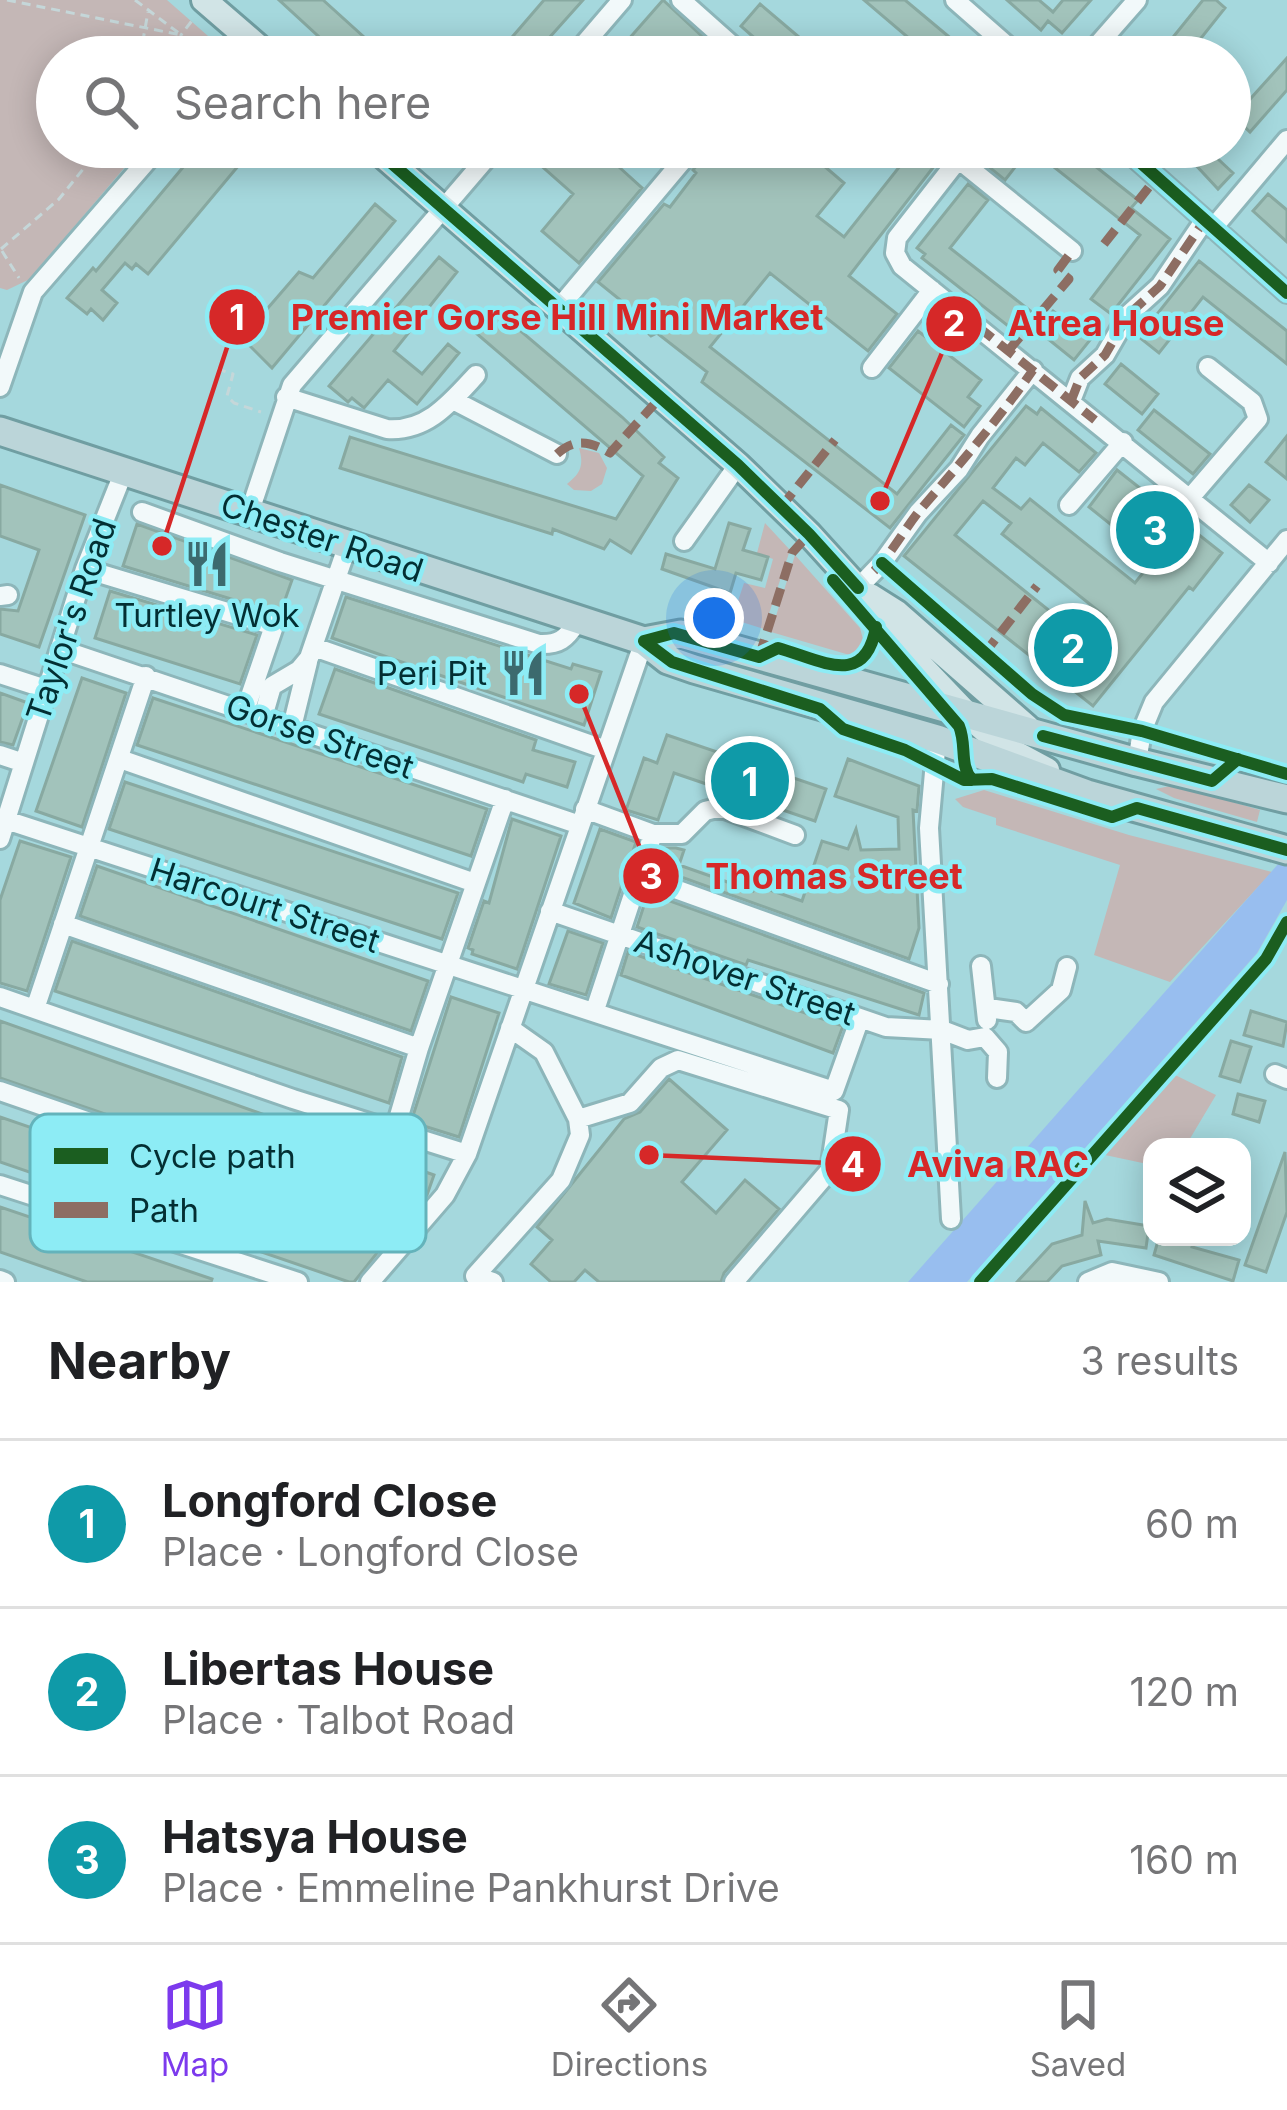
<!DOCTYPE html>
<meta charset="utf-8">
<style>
body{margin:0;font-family:Inter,sans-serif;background:#f6f6f6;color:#202124}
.controls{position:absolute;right:36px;bottom:36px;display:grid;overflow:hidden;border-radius:24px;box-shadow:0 6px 30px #0003}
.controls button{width:108px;height:108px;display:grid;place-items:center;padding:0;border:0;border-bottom:3px solid #e0e0e0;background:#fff;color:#202124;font:60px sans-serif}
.you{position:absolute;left:714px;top:618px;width:42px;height:42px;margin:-30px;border:9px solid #fff;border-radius:50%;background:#1a73e8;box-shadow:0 0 0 18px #1a73e833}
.badge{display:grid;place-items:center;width:78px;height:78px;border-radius:50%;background:#7c3aed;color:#fff;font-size:39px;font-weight:700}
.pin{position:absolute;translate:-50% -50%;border:6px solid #fff;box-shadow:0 3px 12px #0006}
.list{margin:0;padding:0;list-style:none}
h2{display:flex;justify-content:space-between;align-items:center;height:156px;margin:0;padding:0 48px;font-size:51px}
h2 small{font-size:39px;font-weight:400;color:#757577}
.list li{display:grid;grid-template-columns:78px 1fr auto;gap:36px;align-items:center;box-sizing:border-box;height:168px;padding:0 48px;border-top:3px solid #e0e0e0}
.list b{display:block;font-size:45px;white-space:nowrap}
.list p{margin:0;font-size:39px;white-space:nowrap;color:#757577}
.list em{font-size:39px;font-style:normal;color:#757577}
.icon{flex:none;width:66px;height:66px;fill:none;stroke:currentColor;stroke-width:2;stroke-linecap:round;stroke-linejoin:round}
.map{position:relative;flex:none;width:1287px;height:1282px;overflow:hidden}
.search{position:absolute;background:#fff;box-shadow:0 6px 30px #0003;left:36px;right:36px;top:36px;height:132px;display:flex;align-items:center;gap:30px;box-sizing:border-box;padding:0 42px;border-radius:66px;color:#757577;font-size:45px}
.sheet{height:660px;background:#fff}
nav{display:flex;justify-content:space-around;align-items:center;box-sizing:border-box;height:168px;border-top:3px solid #e0e0e0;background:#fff;font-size:33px;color:#757577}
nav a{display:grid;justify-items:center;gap:6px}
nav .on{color:#7c3aed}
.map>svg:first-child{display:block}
</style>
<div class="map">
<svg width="1287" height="1282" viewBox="0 0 1287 1282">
<rect width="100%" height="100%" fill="#a5d8dd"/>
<!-- green -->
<path fill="#c4b7b6" d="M0,0H167L224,50L218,57H57V147H142L30,279L7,290L0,288Z
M579,448L599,453L607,468L602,484L591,491L574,490L567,484C581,473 584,465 579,448Z
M765,523L790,550L764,629L732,619L744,583L765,588L773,559L757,553Z
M795,555L860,628L864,643L853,656L771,632Z
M1174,785L1260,810L1257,822L1174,798L1156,789Z
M984,790L1129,835L1272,872L1170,982L1094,955L1120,865L996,825V818L963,807L955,799Z
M1173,1074L1216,1095L1185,1147H1152V1165L1105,1155Z"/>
<!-- water -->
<path fill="#98beef" d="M1287,854V900L1257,953L967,1282H908Z"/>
<!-- building -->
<path fill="#a2c3bb" stroke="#88a9a1" stroke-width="3" fill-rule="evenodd" d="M279,0H323L386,57H341Z
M544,0H583L532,57H495Z
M663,0L707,41L692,57H613Z
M864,0H905L954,41L940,57H931Z
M1007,0H1039L1053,12L1063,0H1091L1062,33L1048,21L1041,30Z
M1203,0H1216L1225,8L1186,57H1157Z
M760,4L800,38L822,57H776L741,26Z
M1287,58V90L1250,132L1234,117Z
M200,147H254L148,274L136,264L132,269L125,263L102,290L117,303L103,320L91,309L87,314L67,298L93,268L96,271Z
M520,147H637L619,167L642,188L579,263L542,231L573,194Z
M727,147H802L844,183L817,216L844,237L915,147H949L849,276L897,314L868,351L770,273L710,347L897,494L951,425L964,435L890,528L702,382L707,372L657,333L651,336L621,307L624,303L598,282L664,204L670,207L696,173L693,170L701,160L711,166Z
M997,147H1071L1138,200L1131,208L1170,239L1111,314L1091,299L1140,235L1030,148L1005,180L984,163Z
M1179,147H1205L1233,173L1218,189Z
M968,184L988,200L950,248L1033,313L1017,333L922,258L925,254L917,248Z
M1268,194L1287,210V242L1253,211Z
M375,204L395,221L272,368L242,338L299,272L313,278Z
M439,257L457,272L394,351L422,374L448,344L459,353L417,404L388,380L364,408L352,398L348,402L329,386Z
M1199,261L1287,331V364L1203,297L1159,353L1139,337Z
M496,310L622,417L664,457L659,463L678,478L631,553L610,540L604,549L553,529L552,534L340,468L350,437L616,519L643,476L476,333Z
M1053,311L1090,340L1074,360L1037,330Z
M918,331L981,380L968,397L980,406L964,427L889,368Z
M1121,364L1158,394L1142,414L1105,384Z
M1026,406L1037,414L1041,408L1096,453L1079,472L1043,443L1025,465L1016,458L993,488L1021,509L1030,499L1135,583L1154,559L1089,507L1117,470L1222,553L1193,590L1189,587L1093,706L904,556ZM983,501L1011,523L1002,534L1106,617L1087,641L955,535Z
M1154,410L1210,454L1193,474L1138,430Z
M1287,436V479L1266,462Z
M0,485L85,515L39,647L0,634V609L18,611L39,550L0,536Z
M1249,485L1269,500L1250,522L1231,505Z
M729,523L750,529L743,550L768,557L761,580L736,573L730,593L662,569L666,554L715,569Z
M137,524L292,580L280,614L123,566Z
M110,591L257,635L240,684L95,638Z
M346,597L571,669L573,664L601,672L584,725L332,638Z
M335,669L536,740L533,750L575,762L567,787L526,774L523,782L319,714Z
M82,678L126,693L82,827L36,811Z
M0,693L28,703L13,745L0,742Z
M153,698L487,809L471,856L137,745Z
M667,735L826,789L815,821L674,773L658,820L626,810L644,758L657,763Z
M848,759L919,786L917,811L913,810L919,928L909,959L656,868L663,848H676L684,850L679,865L753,891L755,885L802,901L822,841L848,849L856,829L861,850L899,849L898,817L835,796Z
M125,782L458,893L442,939L109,829Z
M512,819L561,836L517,969L472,954L473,950L468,948L484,901L489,903Z
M600,829L636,842L611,918L574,903Z
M20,841L71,857L27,991L0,983V900Z
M97,866L428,981L411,1031L80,916Z
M648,893L924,993L919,1015L748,960L746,965L637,927Z
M568,931L603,943L586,995L549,984Z
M72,941L402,1057L389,1103L55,991Z
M628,952L843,1026L833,1053L621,975Z
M451,997L499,1013L459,1137L411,1122Z
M1251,1011L1287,1022L1283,1046L1244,1035Z
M0,1021L434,1175L427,1195L408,1218L0,1078Z
M1231,1041L1251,1047L1240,1082L1220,1076Z
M669,1079L727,1130L682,1182L716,1213L745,1180L779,1209L724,1273L721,1282H599L585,1270L574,1282H551L531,1264L552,1240L537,1227L624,1119L640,1112Z
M1238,1094L1265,1101L1259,1122L1233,1114Z
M0,1117L381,1248L354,1282H349L0,1162Z
M1285,1152L1287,1212L1266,1272L1245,1265Z
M1085,1201L1093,1223L1107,1219L1149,1226L1146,1248L1098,1241L1101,1255L1062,1266L1047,1282H1017L1052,1244L1082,1235Z
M0,1207L212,1279L211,1282H87L0,1252Z
M1159,1237L1193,1243L1192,1247L1239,1260L1233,1281L1154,1255Z"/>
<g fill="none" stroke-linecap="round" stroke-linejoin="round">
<defs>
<path id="minor" d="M681,0L745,57
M955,0L1020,57
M573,57L622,0
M1087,57L1137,0
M968,147L897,238L895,253L902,266L1269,563
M1123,147L1287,293
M958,159L1072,251
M1213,228L1287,140
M558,309L694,147
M872,368L932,290
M0,387L33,292L159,147
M286,397L387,429C427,432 451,402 476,375
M453,400L557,454
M1071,401L1080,378L1105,355L1128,315L1160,286L1204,221
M1190,498L1258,419L1252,402L1208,367
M1069,505L1123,442
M250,511L292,385L496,147
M142,512L280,562L539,644C559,645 566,639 577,622
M684,541L738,465
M85,569L274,626L245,711
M858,588L882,563L918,513L959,469L980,436L1033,370
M0,596L8,595
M314,647L606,750
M60,649L580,825
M0,674L46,689
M263,717L272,686L299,670L309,658L347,547
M292,727L308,662
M937,739L929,828L951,1219
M0,755L24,763
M120,759L475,883
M1137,762L1142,731L1154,702L1287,540
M585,809L653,834H682L705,811L713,809H725L795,835
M6,820L834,1091L860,1018
M0,839L85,569L124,471
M639,876L939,984
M550,911L886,1027L942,1030L968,1040L985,1037L998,1052L997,1078
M63,924L419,1048
M981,966L987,1020
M0,997L293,1099L467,1154
M988,1008L1016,1012L1026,1022L1061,990L1067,967
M35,1009L146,676
M595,1010L653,834
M1275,1074L1287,1079
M0,1091L414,1234
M578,1119L630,1103L661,1068L678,1060L839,1110L830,1170L734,1282
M394,1133L419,1048L505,799
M0,1185L298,1282
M0,1280L5,1282
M370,1282L445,1195L467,1154L644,641
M493,1282L475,1276L561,1180L580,1135L578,1119L544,1052L510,1028
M1088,1282L1112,1272L1159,1282"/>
<path id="major" d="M204,0L270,57
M373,147L738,465L809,534L858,588L885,628L968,715L1004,747L1047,770
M870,596L897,613L1027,727"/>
<path id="highway" d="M0,431L644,641L668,660L694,669L937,739L1087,794L1287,850
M644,641L681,634L1137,762L1287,799"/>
</defs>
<!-- minor casing -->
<use href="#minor" stroke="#8db6ba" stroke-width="24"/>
<!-- major casing -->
<use href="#major" stroke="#709ea2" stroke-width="30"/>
<!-- highway casing -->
<use href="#highway" stroke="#709ea2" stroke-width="33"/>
<!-- path -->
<path stroke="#c5d7d9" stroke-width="3" stroke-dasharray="9 6" stroke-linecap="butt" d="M7,0L181,35
M135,0L180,34
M140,57L148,12
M180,57L181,35L194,18
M1,249L59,199L101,147
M2,251L19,278
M217,369L233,374L227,396L234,403L261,412"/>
<!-- minor -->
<use href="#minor" stroke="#f2f9fa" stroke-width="18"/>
<!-- major -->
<use href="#major" stroke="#d1e4e6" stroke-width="24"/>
<!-- highway -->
<use href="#highway" stroke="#bbd5d9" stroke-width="27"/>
<!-- quiet -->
<path stroke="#8d6e63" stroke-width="9" stroke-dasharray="18 9" stroke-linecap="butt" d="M1104,244L1157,177
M957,310L1095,420
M1008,351L1069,279L1058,270L1072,251
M1071,401L1080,378L1105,355L1128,315L1160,286L1204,221
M557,454C575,438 590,441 610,453L659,399
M781,507L835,440
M874,571C892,553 904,530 920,510C959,465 998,420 1033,370
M984,654L1037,586
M759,657L792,553L809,534"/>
<defs>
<path id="cycleway" d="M373,147L738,465L809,534L858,588
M1123,147L1287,293
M882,563L1032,694L1064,715L1142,731L1287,774
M833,580L959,726C967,745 959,765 972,780
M644,641L672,662L820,709L843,729L905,750L964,780L992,779L1112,817L1137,808L1287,850
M644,641L674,633L759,657L778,648C821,660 865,689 876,627
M1043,736L1212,781L1238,759
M980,1282L1266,959L1287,922"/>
</defs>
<!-- cycleway casing -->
<use href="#cycleway" stroke="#8decf5" stroke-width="20"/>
<!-- cycleway -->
<use href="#cycleway" stroke="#1b5e20" stroke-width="12"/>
</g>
<!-- icons -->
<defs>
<symbol id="restaurant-bare" viewBox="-9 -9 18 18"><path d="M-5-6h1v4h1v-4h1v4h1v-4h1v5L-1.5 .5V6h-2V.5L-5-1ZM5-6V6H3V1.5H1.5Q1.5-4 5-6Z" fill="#3c6a6e" stroke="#8decf5" stroke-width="2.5" paint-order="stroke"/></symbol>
</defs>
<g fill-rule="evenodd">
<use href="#restaurant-bare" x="174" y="531" width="66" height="66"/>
<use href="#restaurant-bare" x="490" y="640" width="66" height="66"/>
</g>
<g text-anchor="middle" stroke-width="9" stroke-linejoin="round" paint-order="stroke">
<!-- street labels -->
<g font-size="33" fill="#032f33" stroke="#8decf5">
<text transform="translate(322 537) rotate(19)" y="12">Chester Road</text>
<text transform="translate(71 620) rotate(-71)" y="12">Taylor's Road</text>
<text transform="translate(320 736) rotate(19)" y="12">Gorse Street</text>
<text transform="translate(265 905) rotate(18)" y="12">Harcourt Street</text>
<text transform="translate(745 977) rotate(19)" y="12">Ashover Street</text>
</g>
<!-- poi labels -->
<g font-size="33" fill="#032f33" stroke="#8decf5">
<text x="207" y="627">Turtley Wok</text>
<text x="487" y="685" text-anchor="end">Peri Pit</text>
</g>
</g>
<!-- legend -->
<rect x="30" y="1114" width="396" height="138" rx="18" fill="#8decf5" stroke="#64b3bb" stroke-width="3"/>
<rect x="54" y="1148" width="54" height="16" fill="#1b5e20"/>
<rect x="54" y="1202" width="54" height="16" fill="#8d6e63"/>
<g font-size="33" fill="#032f33">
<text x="129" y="1168">Cycle path</text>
<text x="129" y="1222">Path</text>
</g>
<!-- callouts -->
<path fill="none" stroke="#d62828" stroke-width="4.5" d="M162 546L237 317M880 501L954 324M579 694L651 876M649 1155L853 1164"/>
<g fill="#d62828" stroke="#8decf5" stroke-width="4.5">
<circle cx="162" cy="546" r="12"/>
<circle cx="880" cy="501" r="12"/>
<circle cx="579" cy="694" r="12"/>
<circle cx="649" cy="1155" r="12"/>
<circle cx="237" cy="317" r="30"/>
<circle cx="954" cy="324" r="30"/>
<circle cx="651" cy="876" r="30"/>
<circle cx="853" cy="1164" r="30"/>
</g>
<g font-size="36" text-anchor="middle" font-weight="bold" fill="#fff">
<text x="237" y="330">1</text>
<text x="954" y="336">2</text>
<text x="651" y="889">3</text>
<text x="853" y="1177">4</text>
</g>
<g font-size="36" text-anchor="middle" font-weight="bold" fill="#d62828" stroke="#8decf5" stroke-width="9" stroke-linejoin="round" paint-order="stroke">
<text x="557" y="330">Premier Gorse Hill Mini Market</text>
<text x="1116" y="336">Atrea House</text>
<text x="834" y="889">Thomas Street</text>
<text x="998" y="1177">Aviva RAC</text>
</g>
</svg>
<div class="controls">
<button><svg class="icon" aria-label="layers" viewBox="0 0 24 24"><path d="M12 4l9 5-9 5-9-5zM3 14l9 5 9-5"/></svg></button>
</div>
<div class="you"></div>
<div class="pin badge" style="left:750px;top:781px;background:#0f9aa8">1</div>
<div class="pin badge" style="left:1073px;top:648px;background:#0f9aa8">2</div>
<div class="pin badge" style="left:1155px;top:530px;background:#0f9aa8">3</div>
<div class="search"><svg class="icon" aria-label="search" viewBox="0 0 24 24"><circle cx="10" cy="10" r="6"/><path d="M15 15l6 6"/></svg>Search here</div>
</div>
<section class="sheet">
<h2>Nearby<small>3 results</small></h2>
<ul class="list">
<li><span class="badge" style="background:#0f9aa8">1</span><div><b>Longford Close</b><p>Place · Longford Close</p></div><em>60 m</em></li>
<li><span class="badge" style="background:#0f9aa8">2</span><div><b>Libertas House</b><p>Place · Talbot Road</p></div><em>120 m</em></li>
<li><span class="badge" style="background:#0f9aa8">3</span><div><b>Hatsya House</b><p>Place · Emmeline Pankhurst Drive</p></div><em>160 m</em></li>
</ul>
</section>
<nav>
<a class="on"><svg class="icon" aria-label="map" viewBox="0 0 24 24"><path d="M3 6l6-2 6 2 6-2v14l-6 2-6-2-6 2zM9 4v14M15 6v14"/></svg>Map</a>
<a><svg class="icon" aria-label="directions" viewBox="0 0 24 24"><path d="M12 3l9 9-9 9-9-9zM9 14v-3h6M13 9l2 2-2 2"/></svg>Directions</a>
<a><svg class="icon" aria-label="saved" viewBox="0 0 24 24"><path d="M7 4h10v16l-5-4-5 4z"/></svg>Saved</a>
</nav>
